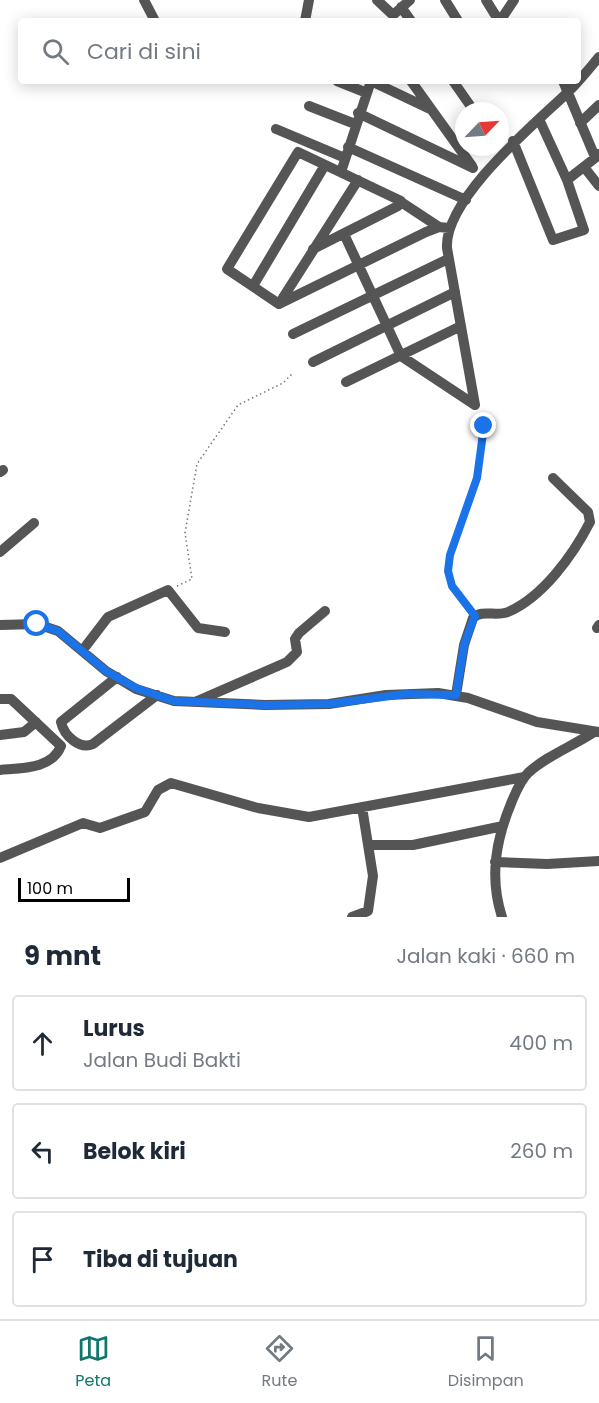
<!DOCTYPE html>
<html lang="id">
<meta charset="utf-8">
<style>
body{margin:0;font-family:Poppins,sans-serif;background:#f6f6f7;color:#1f2937}
.compass{position:absolute;left:455px;top:102px;width:54px;height:54px;border-radius:50%;background:#fff;box-shadow:0 3px 15px #0003;rotate:65deg}
.scale{position:absolute;left:18px;bottom:15px;width:112px;box-sizing:border-box;padding-left:6px;border:3px solid #000;border-top:0;font-size:16px;line-height:21px;white-space:nowrap;color:#000;-webkit-text-stroke:4px #fff;paint-order:stroke}
.stop{position:absolute;width:18px;height:18px;margin:-14px;border:4px solid #1a73e8;border-radius:50%;background:#fff}
.stop.end{background:#1a73e8;border-color:#fff;box-shadow:0 2px 6px #0008}
.list{margin:0;padding:0;list-style:none}
h2{display:flex;justify-content:space-between;align-items:center;height:78px;margin:0;padding:0 24px;font-size:26px}
h2 small{font-size:20px;font-weight:400;color:#747a83}
.list li{display:grid;grid-template-columns:39px 1fr auto;gap:18px;align-items:center;box-sizing:border-box;height:96px;margin:0 12px 12px;padding:0 12px;border:2px solid #e0e1e3;border-radius:6px}
.list b{display:block;font-size:22px;white-space:nowrap}
.list p{margin:0;font-size:20px;white-space:nowrap;color:#747a83}
.list em{font-size:20px;font-style:normal;color:#747a83}
.icon{flex:none;width:33px;height:33px;fill:none;stroke:currentColor;stroke-width:2;stroke-linecap:round;stroke-linejoin:round}
.map{position:relative;flex:none;width:599px;height:917px;overflow:hidden}
.search{position:absolute;background:#fff;box-shadow:0 3px 15px #0003;left:18px;right:18px;top:18px;height:66px;display:flex;align-items:center;gap:15px;box-sizing:border-box;padding:0 21px;border-radius:6px;color:#747a83;font-size:22px}
.sheet{height:402px;background:#fff}
nav{display:flex;justify-content:space-around;align-items:center;box-sizing:border-box;height:84px;border-top:2px solid #e0e1e3;background:#fff;font-size:16px;color:#747a83}
nav a{display:grid;justify-items:center;gap:3px}
nav .on{color:#0f766e}
.map>svg:first-child{display:block}
</style>
<div class="map">
<svg width="599" height="917" viewBox="0 0 599 917">
<rect width="100%" height="100%" fill="#fff"/>
<g fill="none" stroke-linecap="round" stroke-linejoin="round">
<!-- path -->
<path stroke="#777" stroke-width="1.5" stroke-dasharray="1.5 3" stroke-linecap="butt" d="M177,586L192,579L185,533L197,464L238,405L283,383L293,373
M470,610C462,600 453,591 449,579C444,560 455,542 462,526C473,497 492,443 480,414"/>
<!-- minor -->
<path stroke="#555" stroke-width="10" d="M144,0L155,21
M377,0L393,15
M445,0L458,21
M486,0L499,21
M401,7L411,21
M305,21L309,0
M393,21V15L410,0
M500,21L514,0
M337,81L367,93
M371,81L430,109
M411,81L472,166
M453,81L474,111
M563,81L595,157L598,154
M309,106L355,124
M358,113L473,168
M539,119L567,180L599,155
M580,123L599,105
M276,129L345,158
M513,141L553,240L584,230L567,180
M348,147L466,200
M584,167L599,186
M341,172L371,81
M401,202L439,227
M344,234L401,356L475,405
M253,286L325,165
M279,304L227,269L298,152L401,201L398,206L313,249
M279,304L426,232L439,227L449,228
M279,304L358,180
M293,334L448,259
M313,362L455,292
M346,382L461,326
M475,405L447,248C444,200 532,126 565,95C577,84 588,70 599,57
M0,472L3,470
M0,552L34,523
M0,625L37,624L58,631L106,671L136,689L174,701L265,705L329,704L386,695L438,693L468,698L537,722L599,732
M597,628L599,625
M82,651L108,617L168,590L198,628L225,632
M117,677L61,722C64,736 80,750 93,744L157,695
M456,695L464,645L473,618C482,609 496,617 508,612C543,597 573,555 590,522L588,512L553,478
M0,699H11L61,746C52,769 22,768 0,770
M195,702L287,662L297,652L295,639L299,633L325,611
M0,735L24,732L36,722
M369,845H413L503,826
M0,858L83,823L100,828L145,812L158,790L171,783L258,808L309,817L524,777
M495,862L547,864L599,861
M352,917L368,911L373,876L362,807
M502,917C489,877 496,839 512,801C516,792 520,781 528,773C546,756 573,746 594,732"/>
</g>
<g fill="none" stroke-linecap="round" stroke-linejoin="round">
<!-- route -->
<path stroke="#1a73e8" stroke-width="8" d="M37,624L58,631L106,671L136,688L174,701L265,705L329,704L406,694L456,695L464,645L475,616L452,586L448,571L450,555L477,478L484,426"/>
</g>
</svg>
<svg class="compass" viewBox="-18 -18 36 36"><path d="M0-13l5 13h-10z" fill="#e53935"/><path d="M0 13l5-13h-10z" fill="#747a83"/></svg>
<div class="scale">100 m</div>
<div class="stop" style="left:37px;top:624px"></div>
<div class="stop end" style="left:484px;top:426px"></div>
<div class="search"><svg class="icon" aria-label="search" viewBox="0 0 24 24"><circle cx="10" cy="10" r="6"/><path d="M15 15l6 6"/></svg>Cari di sini</div>
</div>
<section class="sheet">
<h2>9 mnt<small>Jalan kaki · 660 m</small></h2>
<ul class="list">
<li><svg class="icon" aria-label="ahead" viewBox="0 0 24 24"><path d="M12 20V5M6 11l6-6 6 6"/></svg><div><b>Lurus</b><p>Jalan Budi Bakti</p></div><em>400 m</em></li>
<li><svg class="icon" aria-label="left" viewBox="0 0 24 24"><path d="M17 20v-9H6M10 6l-5 5 5 5"/></svg><div><b>Belok kiri</b></div><em>260 m</em></li>
<li><svg class="icon" aria-label="arrive" viewBox="0 0 24 24"><path d="M6 21V4h12l-3 4 3 4H6"/></svg><div><b>Tiba di tujuan</b></div></li>
</ul>
</section>
<nav>
<a class="on"><svg class="icon" aria-label="map" viewBox="0 0 24 24"><path d="M3 6l6-2 6 2 6-2v14l-6 2-6-2-6 2zM9 4v14M15 6v14"/></svg>Peta</a>
<a><svg class="icon" aria-label="directions" viewBox="0 0 24 24"><path d="M12 3l9 9-9 9-9-9zM9 14v-3h6M13 9l2 2-2 2"/></svg>Rute</a>
<a><svg class="icon" aria-label="saved" viewBox="0 0 24 24"><path d="M7 4h10v16l-5-4-5 4z"/></svg>Disimpan</a>
</nav>
